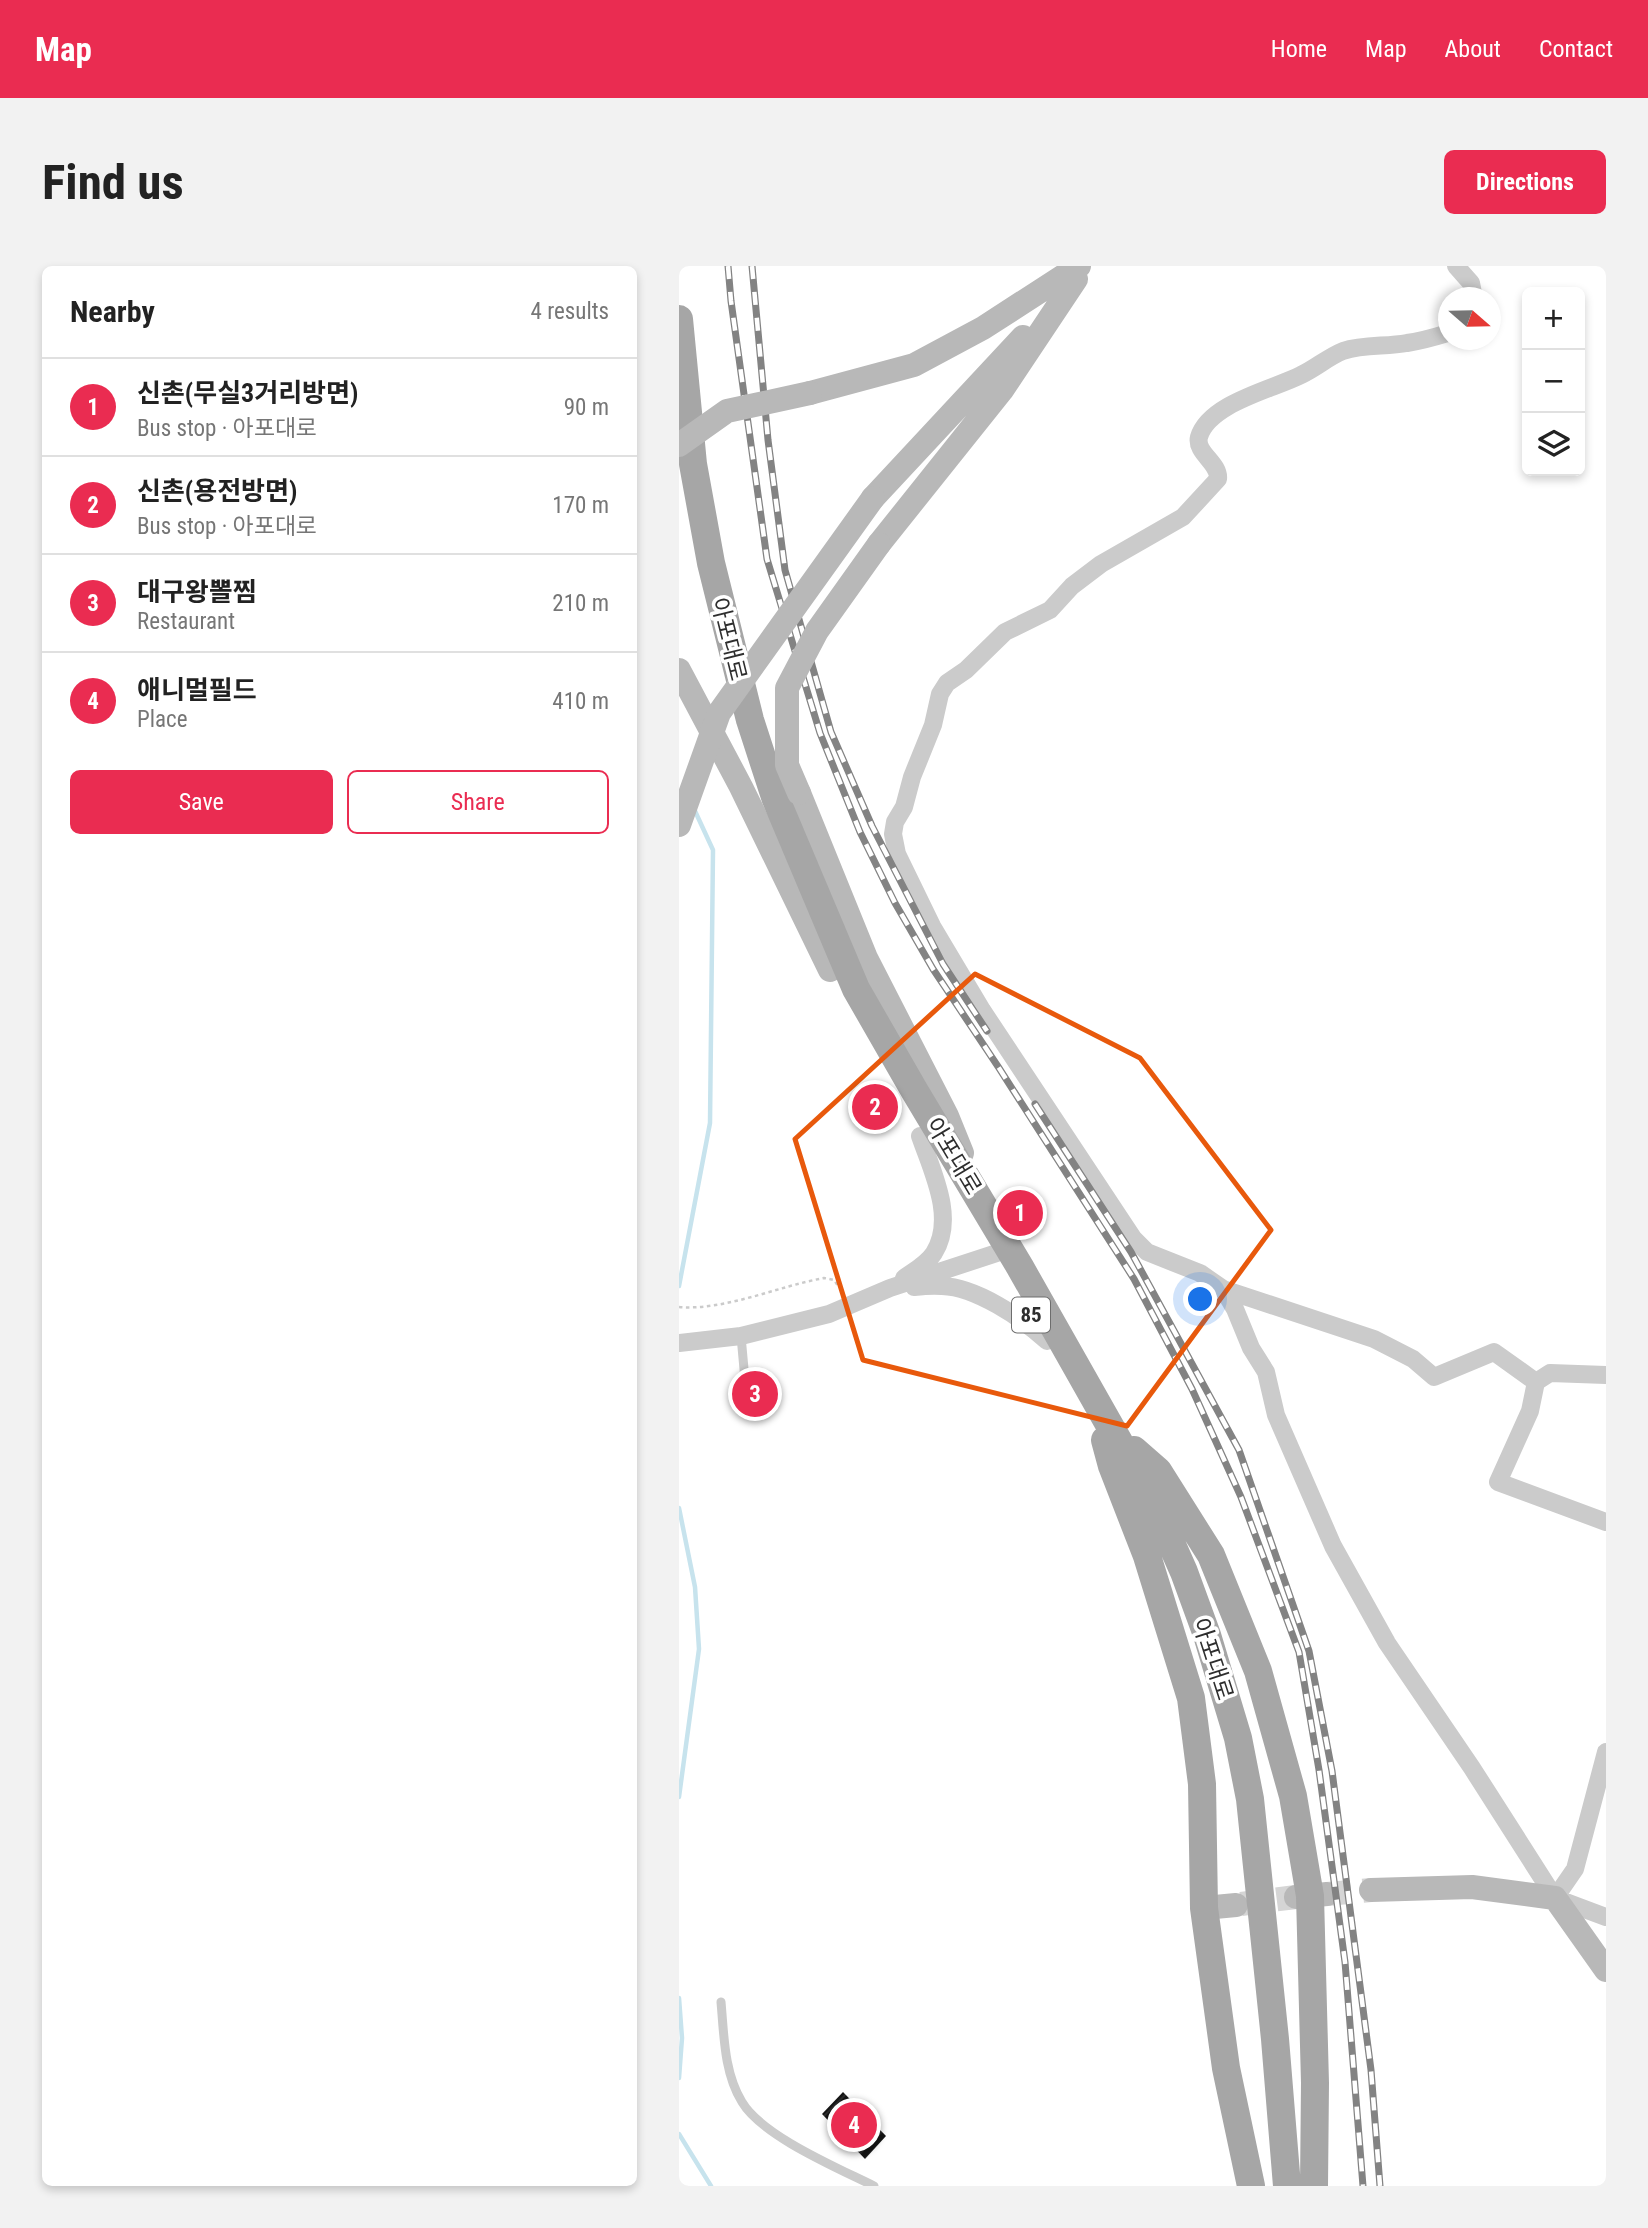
<!DOCTYPE html>
<meta charset="utf-8">
<style>
body{margin:0;font-family:"Roboto Condensed","Noto Sans KR",sans-serif;background:#f2f2f2;color:#222}
.controls{position:absolute;right:21px;top:21px;display:grid;overflow:hidden;border-radius:10px;box-shadow:0 4px 10px #0003}
.controls button{width:63px;height:63px;display:grid;place-items:center;padding:0;border:0;border-bottom:2px solid #e0e0e0;background:#fff;color:#222;font:35px sans-serif}
.compass{position:absolute;left:759px;top:21px;width:63px;height:63px;border-radius:50%;background:#fff;box-shadow:0 4px 10px #0003;rotate:110deg}
.you{position:absolute;left:522px;top:1034px;width:24px;height:24px;margin:-18px;border:5px solid #fff;border-radius:50%;background:#1a73e8;box-shadow:0 0 0 10px #1a73e833}
.badge{display:grid;place-items:center;width:46px;height:46px;border-radius:50%;background:#ea2c51;color:#fff;font-size:23px;font-weight:700}
.pin{position:absolute;translate:-50% -50%;border:4px solid #fff;box-shadow:0 2px 7px #0006}
.list{margin:0;padding:0;list-style:none}
h2{display:flex;justify-content:space-between;align-items:center;height:91px;margin:0;padding:0 28px;font-size:30px}
h2 small{font-size:23px;font-weight:400;color:#767676}
.list li{display:grid;grid-template-columns:46px 1fr auto;gap:21px;align-items:center;box-sizing:border-box;height:98px;padding:0 28px;border-top:2px solid #e0e0e0}
.list b{display:block;font-size:26px;white-space:nowrap}
.list p{margin:0;font-size:23px;white-space:nowrap;color:#767676}
.list em{font-size:23px;font-style:normal;color:#767676}
.actions{display:flex;gap:14px;padding:21px 28px}
.actions a{flex:1;padding:16px 0;border:2px solid #ea2c51;border-radius:10px;text-align:center;font-size:24px;color:#ea2c51}
.actions .main{background:#ea2c51;color:#fff}
.icon{flex:none;width:38px;height:38px;fill:none;stroke:currentColor;stroke-width:2;stroke-linecap:round;stroke-linejoin:round}
.map{position:relative;flex:none;width:927px;height:1920px;overflow:hidden;border-radius:10px}
header{display:flex;align-items:center;gap:42px;box-sizing:border-box;height:98px;padding:0 35px;background:#ea2c51;color:#fff}
header strong{font-size:33px}
nav{display:flex;gap:38px;margin-inline-start:auto;font-size:24px}
.intro{display:flex;align-items:center;justify-content:space-between;box-sizing:border-box;height:168px;padding:0 42px}
h1{margin:0;font-size:49px}
.button{padding:18px 32px;border-radius:10px;background:#ea2c51;color:#fff;font-size:24px;font-weight:700}
main{display:flex;gap:42px;padding:0 42px}
aside{flex:1;background:#fff;border-radius:10px;box-shadow:0 4px 10px #0003}
.map>svg:first-child{display:block}
</style>
<header>
<strong>Map</strong>
<nav><a>Home</a><a>Map</a><a>About</a><a>Contact</a></nav>
</header>
<div class="intro"><h1>Find us</h1><a class="button">Directions</a></div>
<main>
<aside>
<h2>Nearby<small>4 results</small></h2>
<ul class="list">
<li><span class="badge">1</span><div><b>신촌(무실3거리방면)</b><p>Bus stop · 아포대로</p></div><em>90 m</em></li>
<li><span class="badge">2</span><div><b>신촌(용전방면)</b><p>Bus stop · 아포대로</p></div><em>170 m</em></li>
<li><span class="badge">3</span><div><b>대구왕뽈찜</b><p>Restaurant</p></div><em>210 m</em></li>
<li><span class="badge">4</span><div><b>애니멀필드</b><p>Place</p></div><em>410 m</em></li>
</ul>
<div class="actions"><a class="main">Save</a><a>Share</a></div>
</aside>
<div class="map">
<svg width="927" height="1920" viewBox="0 0 927 1920">
<defs>
<pattern id="building-hatch" width="6" height="6" patternUnits="userSpaceOnUse" patternTransform="scale(1.75)"><rect width="6" height="6" fill="#151515"/><path d="M-1 1l2-2M0 6l6-6M5 7l2-2" fill="none" stroke="#2f2f2f"/></pattern>
</defs>
<rect width="100%" height="100%" fill="#fff"/>
<g fill="none" stroke-linecap="round" stroke-linejoin="round">
<!-- stream -->
<path stroke="#c7e3ed" stroke-width="4.5" d="M0,1020L31,857L34,584L16,545
M0,1242L16,1321L20,1383L0,1531
M0,1732L3,1772L0,1812
M0,1868L32,1920"/>
</g>
<!-- building -->
<path fill="url(#building-hatch)" d="M95,1116L97,1137L57,1140L55,1119L66,1121L72,1118Z
M164,1826L207,1870L186,1893L143,1848Z"/>
<g fill="none" stroke-linecap="round" stroke-linejoin="round">
<!-- secondary-tunnel -->
<path stroke="#d5d5d5" stroke-width="24" stroke-dasharray="24 12" stroke-linecap="butt" d="M648,1628L692,1624
M562,1638L617,1631"/>
<!-- path -->
<path stroke="#cbcbcb" stroke-width="2.5" stroke-dasharray="3.5 3.5" stroke-linecap="butt" d="M0,1041C45,1045 100,1020 145,1012L155,1014L159,1020"/>
<!-- lane -->
<path stroke="#cbcbcb" stroke-width="9" d="M62,1070L66,1114
M42,1736C45,1769 45,1807 63,1836C83,1870 159,1902 195,1920"/>
<!-- street -->
<path stroke="#cbcbcb" stroke-width="18" d="M777,0L792,17L795,32
M769,67C756,71 742,75 728,77C707,81 685,78 664,85C649,91 637,102 622,109C595,123 530,137 520,171C516,187 541,197 539,213L504,251L422,298L393,320L371,344L326,366L287,404L268,417L261,428L254,459L233,511L225,541L216,556L214,568L218,588L253,660L303,744L454,972L468,986L521,1007L544,1023L556,1043L572,1082L587,1106L597,1149L654,1280L708,1377L793,1502L876,1632L927,1651
M225,1012C235,1005 248,998 255,987C277,952 253,905 241,870
M235,1021C244,1020 254,1019 263,1020C297,1021 343,1052 368,1075
M544,1023L695,1073L734,1093L755,1111L815,1086L857,1116L851,1145L819,1216L927,1256
M0,1077L62,1070L150,1048L211,1022L330,983
M857,1116L871,1107L927,1109
M876,1632L896,1603L927,1486"/>
<!-- secondary -->
<path stroke="#b8b8b8" stroke-width="24" d="M131,127L235,99L304,62L400,0
M194,232L344,71
M200,278L323,124L397,13
M0,404L62,521L151,704
M120,527L187,692L268,850L283,887
M692,1624L793,1621L876,1632L927,1704
M617,1631L648,1628
M525,1642L557,1639"/>
<!-- primary -->
<path stroke="#a6a6a6" stroke-width="28" d="M0,53L14,198L32,297L71,454L96,531L177,723L235,824L341,1001L474,1236L505,1306L528,1369L559,1472L571,1533L596,1773L608,1920
M426,1174L433,1200L468,1290L512,1432L523,1518L525,1642L547,1802L572,1920
M455,1184L479,1205L532,1289L579,1405L614,1530L631,1630L636,1817L635,1920"/>
<defs>
<path id="rail" d="M49,0L52,35L88,293L141,467L181,566L216,637L254,703L320,802L455,1013L513,1123L562,1231L620,1386L640,1504L666,1696L684,1920
M73,0L89,174L106,304L152,466L193,560L264,698L308,765
M356,838L452,986L560,1184L630,1385L653,1505L692,1804L701,1920"/>
</defs>
<!-- rail casing -->
<use href="#rail" stroke="#838383" stroke-width="7"/>
<!-- rail -->
<use href="#rail" stroke="#fff" stroke-width="4.5" stroke-dasharray="13" stroke-linecap="butt"/>
<!-- secondary-bridge -->
<path stroke="#b8b8b8" stroke-width="24" d="M0,179L48,145L131,127
M120,527L108,499V422L138,365L200,278
M0,559L40,447L194,232"/>
</g>
<!-- marked area -->
<path fill="none" stroke="#e8590c" stroke-width="5" stroke-linejoin="round" d="M296,708L461,792L592,964L448,1160L184,1094L116,873Z"/>
<g text-anchor="middle" stroke-width="7" stroke-linejoin="round" paint-order="stroke">
<!-- shield labels -->
<rect fill="#fff" stroke="#6d6d6d" stroke-width="2" x="333" y="1031.5" width="38" height="35" rx="5"/>
<g font-size="21" font-weight="bold" fill="#2e2e2e">
<text x="352" y="1056">85</text>
</g>
<!-- street labels -->
<g font-size="23" fill="#2e2e2e" stroke="#fff">
<text transform="translate(50 373) rotate(76)" y="8">아포대로</text>
<text transform="translate(275 890) rotate(59)" y="8">아포대로</text>
<text transform="translate(534 1393) rotate(72)" y="8">아포대로</text>
</g>
</g>
</svg>
<div class="controls">
<button>+</button>
<button>−</button>
<button><svg class="icon" aria-label="layers" viewBox="0 0 24 24"><path d="M12 4l9 5-9 5-9-5zM3 14l9 5 9-5"/></svg></button>
</div>
<svg class="compass" viewBox="-18 -18 36 36"><path d="M0-13l5 13h-10z" fill="#e53935"/><path d="M0 13l5-13h-10z" fill="#767676"/></svg>
<div class="you"></div>
<div class="pin badge" style="left:341px;top:947px">1</div>
<div class="pin badge" style="left:196px;top:841px">2</div>
<div class="pin badge" style="left:76px;top:1128px">3</div>
<div class="pin badge" style="left:175px;top:1859px">4</div>
</div>
</main>
